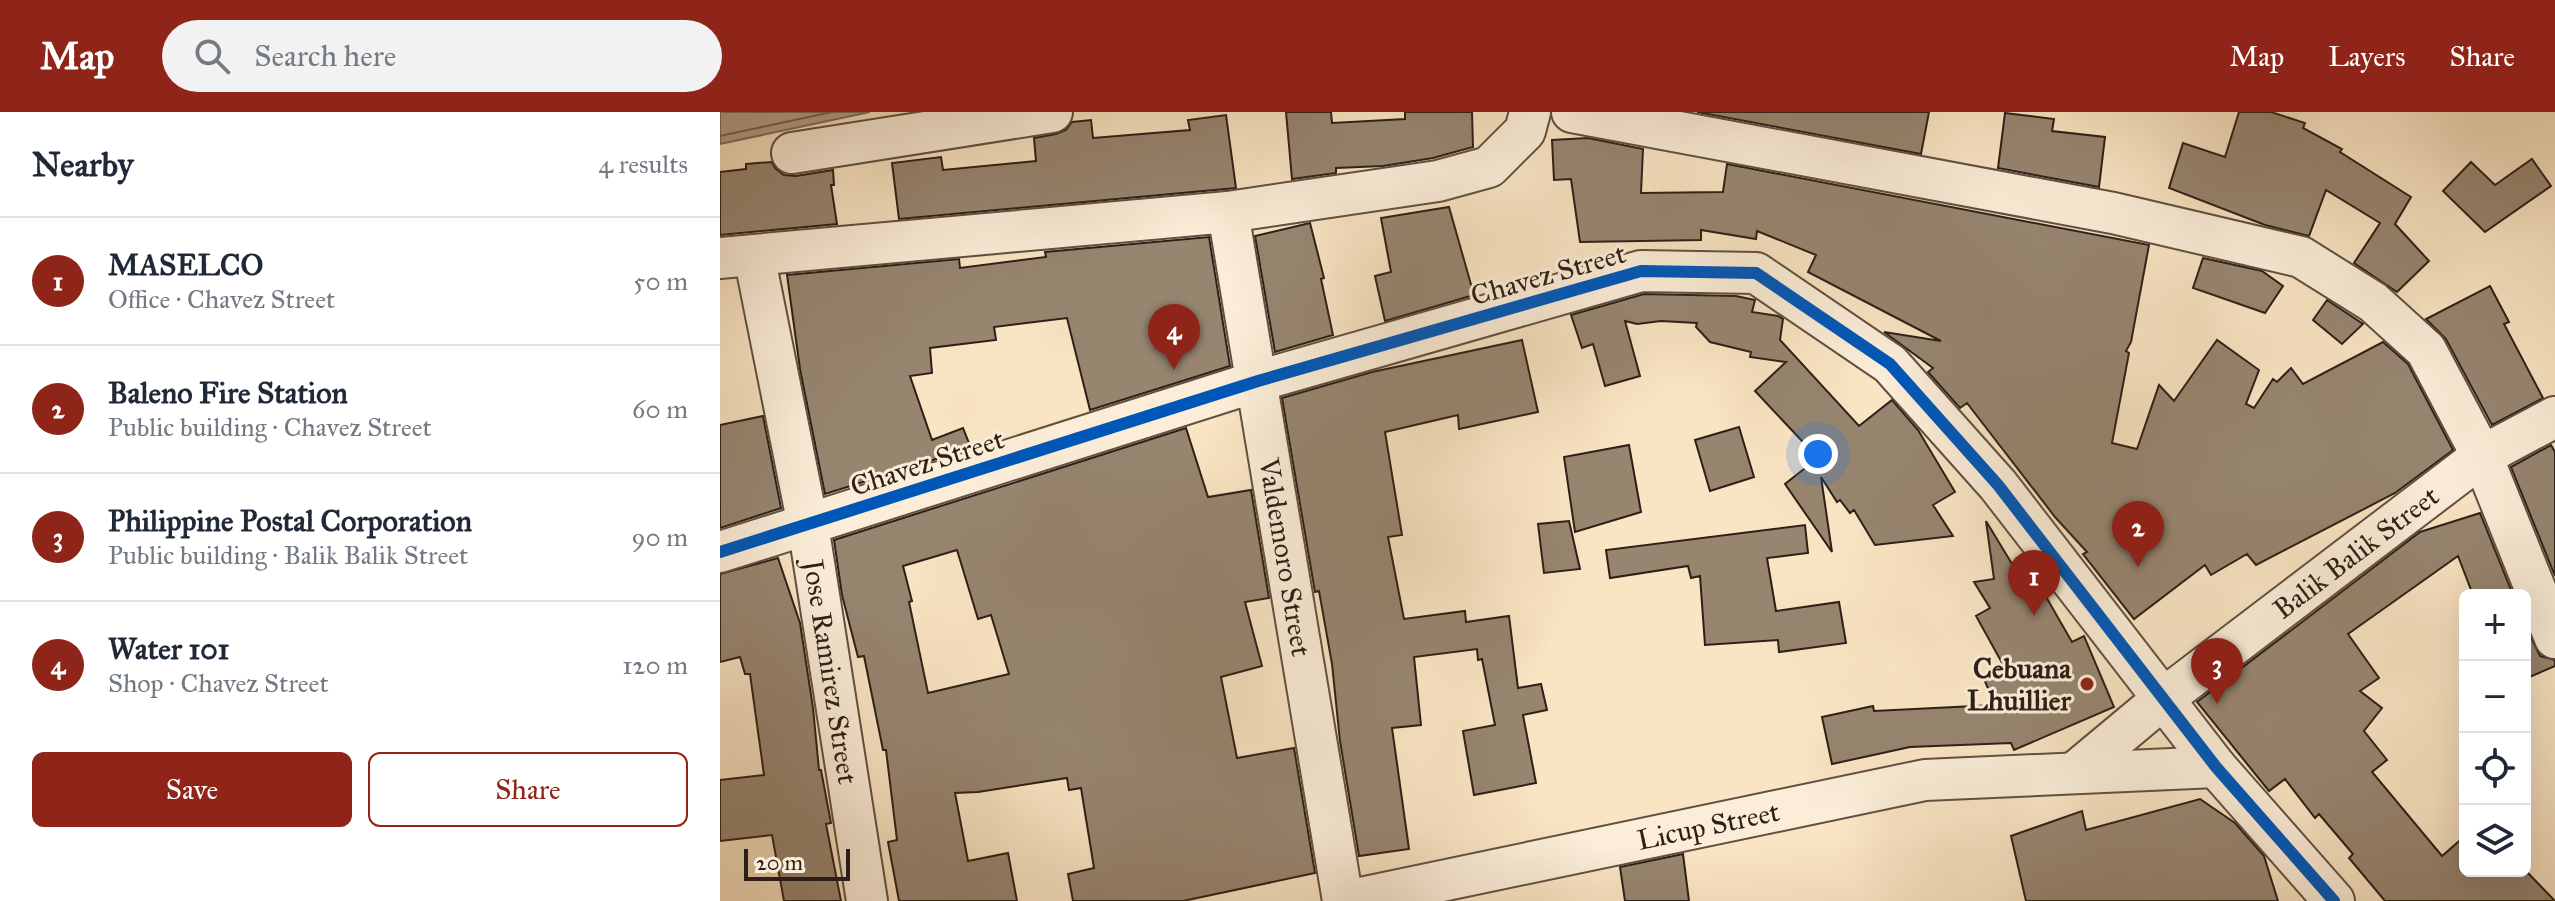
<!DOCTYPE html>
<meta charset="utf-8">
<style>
body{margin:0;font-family:"IM FELL Great Primer",serif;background:#f2f2f3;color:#1f2937}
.controls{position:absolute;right:24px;bottom:24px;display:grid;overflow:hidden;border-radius:12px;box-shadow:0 8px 32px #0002}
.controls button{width:72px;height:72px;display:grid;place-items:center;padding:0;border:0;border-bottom:2px solid #e0e1e3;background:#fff;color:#1f2937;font:40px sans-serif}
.scale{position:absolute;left:24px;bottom:20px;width:106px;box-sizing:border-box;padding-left:8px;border:4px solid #2d1f17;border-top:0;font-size:22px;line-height:28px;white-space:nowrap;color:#2d1f17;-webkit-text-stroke:6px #fbedd8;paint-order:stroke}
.you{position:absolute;left:1098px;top:342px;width:28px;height:28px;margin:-20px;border:6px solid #fff;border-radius:50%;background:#1a73e8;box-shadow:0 0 0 12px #1a73e833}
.badge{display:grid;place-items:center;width:52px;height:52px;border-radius:50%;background:#8f2418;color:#fff;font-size:26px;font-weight:700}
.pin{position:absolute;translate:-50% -66px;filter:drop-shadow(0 2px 4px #0008)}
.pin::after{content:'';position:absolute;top:42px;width:28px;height:24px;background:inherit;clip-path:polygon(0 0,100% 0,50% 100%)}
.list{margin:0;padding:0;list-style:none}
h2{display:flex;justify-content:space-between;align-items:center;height:104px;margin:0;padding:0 32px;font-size:34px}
h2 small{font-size:26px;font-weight:400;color:#747a83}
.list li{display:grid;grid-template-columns:52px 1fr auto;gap:24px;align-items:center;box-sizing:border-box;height:128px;padding:0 32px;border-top:2px solid #e0e1e3}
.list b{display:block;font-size:30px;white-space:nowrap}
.list p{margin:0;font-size:26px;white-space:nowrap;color:#747a83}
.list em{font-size:26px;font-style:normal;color:#747a83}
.actions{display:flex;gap:16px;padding:24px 32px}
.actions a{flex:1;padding:18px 0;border:2px solid #8f2418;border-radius:12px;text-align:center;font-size:28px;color:#8f2418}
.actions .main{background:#8f2418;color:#fff}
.icon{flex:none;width:44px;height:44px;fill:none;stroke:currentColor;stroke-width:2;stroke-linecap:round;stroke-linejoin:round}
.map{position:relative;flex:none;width:1835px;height:789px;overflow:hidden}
header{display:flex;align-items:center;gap:48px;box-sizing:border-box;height:112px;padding:0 40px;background:#8f2418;color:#fff}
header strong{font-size:38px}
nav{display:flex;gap:44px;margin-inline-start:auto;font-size:28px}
.search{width:560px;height:72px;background:#f2f2f3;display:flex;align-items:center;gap:20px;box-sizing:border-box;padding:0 28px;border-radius:44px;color:#747a83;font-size:30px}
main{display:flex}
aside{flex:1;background:#fff}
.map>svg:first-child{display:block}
</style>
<header>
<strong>Map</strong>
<div class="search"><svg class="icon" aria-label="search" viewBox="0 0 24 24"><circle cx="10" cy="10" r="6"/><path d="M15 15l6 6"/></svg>Search here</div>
<nav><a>Map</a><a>Layers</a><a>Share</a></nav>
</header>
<main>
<aside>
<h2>Nearby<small>4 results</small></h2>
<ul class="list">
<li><span class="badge">1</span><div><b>MASELCO</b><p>Office · Chavez Street</p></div><em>50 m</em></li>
<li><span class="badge">2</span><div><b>Baleno Fire Station</b><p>Public building · Chavez Street</p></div><em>60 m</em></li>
<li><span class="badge">3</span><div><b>Philippine Postal Corporation</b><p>Public building · Balik Balik Street</p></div><em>90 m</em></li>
<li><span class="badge">4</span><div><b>Water 101</b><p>Shop · Chavez Street</p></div><em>120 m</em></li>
</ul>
<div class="actions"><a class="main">Save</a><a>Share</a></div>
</aside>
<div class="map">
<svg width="1835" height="789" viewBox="0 0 1835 789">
<rect width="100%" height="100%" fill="#f9e4c3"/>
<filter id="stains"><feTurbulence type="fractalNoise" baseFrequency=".0025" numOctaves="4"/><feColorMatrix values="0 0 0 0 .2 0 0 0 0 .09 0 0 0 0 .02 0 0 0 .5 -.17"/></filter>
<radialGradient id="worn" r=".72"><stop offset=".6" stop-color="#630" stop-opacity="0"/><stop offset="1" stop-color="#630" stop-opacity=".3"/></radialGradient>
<!-- water -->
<path fill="#b4a189" stroke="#7e6d5b" stroke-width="2" d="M0,0H150L0,32Z"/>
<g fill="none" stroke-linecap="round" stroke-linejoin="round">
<!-- shore -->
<path stroke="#706050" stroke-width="2" d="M0,24L112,0"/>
</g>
<!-- building -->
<path fill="#978570" stroke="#2d1f17" stroke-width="2" fill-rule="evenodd" d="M566,0H611L612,11L685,7V0H752L753,35L713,46L663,54L616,56V61L572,67Z
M977,0H1209L1201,42Z
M1519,0H1551L1585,11L1583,16L1622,37L1620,40L1691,85L1675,112L1709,149L1677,180L1634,151L1660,111L1606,78L1589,124L1545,113L1449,76L1463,31L1505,45Z
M1285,1L1334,7L1332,19L1385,25L1379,75L1278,56Z
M506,3L516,76L179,107L172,51L221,45L223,58L316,49L314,26L336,22L346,18L352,10L371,8L373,26L470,18L468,8Z
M868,26L923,37L921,81L1003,80L1007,52L1429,133L1411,230L1406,239L1409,241L1392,331L1417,337L1439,273L1454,289L1497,228L1539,258L1526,292L1534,296L1553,267L1557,270L1571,256L1583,272L1663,230L1688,252L1733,338L1675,381L1536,453L1527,442L1491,463L1485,453L1414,507L1363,442L1367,440L1335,405L1247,291L1240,296L1208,260L1213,256L1164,220L1221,229L1088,160L1096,143L1037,119L1036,127L981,118V128L860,130L851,67L834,68L832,28Z
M1812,47L1831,74L1765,120L1723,79L1751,50L1775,73Z
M52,50L55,56L64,63L76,64L113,58L114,73H111L117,112L0,123V60L26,57V52Z
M729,95L754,183L665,209L655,164L671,160L661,106Z
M590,111L604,166L601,167L613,223L555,240L535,124Z
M489,125L510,254L370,298L347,206L274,215L276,228L210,236L212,261L190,264L212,328L243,316L251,336L105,382L80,257L67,163L239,147L240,156L326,145L325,140Z
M1483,146L1542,159L1563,174L1545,201L1473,176Z
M1770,174L1789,210L1784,212L1823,286L1772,313L1726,227L1706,207Z
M924,182L1016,184L1035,188L1032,200L1058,204L1063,207L1060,228L1139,314L1172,288L1198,318L1235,380L1213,393L1233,424L1155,433L1134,398L1130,401L1120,388L1117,390L1101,365L1112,440L1065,372L1098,346L1035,279L1066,250L1030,245L1031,240L990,230L976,215L977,211L941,209L917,212L905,209L920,264L885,274L873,232L862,236L851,203Z
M1607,188L1643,212L1622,232L1593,208Z
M802,228L818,300L739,317L738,303L665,320L682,423L668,425L684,507L745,499L746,510L789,504L798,576L821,572L827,598L803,603L816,671L754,683L743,619L775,613L762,547L758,548L757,537L694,545L701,613L672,616L689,737L639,744L620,629L612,552L599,479L595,480L562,286L652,260Z
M43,304L61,396L0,416V313Z
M1019,315L1034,365L990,379L975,328Z
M466,316L488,385L531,378L549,486L525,490L542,554L501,565L517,646L574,636L595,761L463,789H353L348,762L374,756L361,676L349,678L347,666L258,680L235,681L248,749L288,741L297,789H179L168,730L177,728L166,638H163L144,544L138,545L122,483L114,428ZM237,438L258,507L271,503L289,562L208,581L189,490L192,489L183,454Z
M909,333L921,400L855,420L844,345Z
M1831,333L1835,340V464L1791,355Z
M1760,401L1793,483H1753L1738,444L1628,522L1659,566L1640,579L1662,596L1644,619L1667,648L1652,660L1722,744L1745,724V759H1806L1835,789H1665L1629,746L1633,742L1599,702L1595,706L1565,667L1549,679L1477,590L1700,420Z
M849,409L860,457L824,461L818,412Z
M1266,409L1306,475L1317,469L1352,530L1364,524L1394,595L1294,638L1291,631L1190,635L1112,652L1102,605L1153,594L1154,599L1275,593L1264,567L1286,558L1256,504L1270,496L1254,470L1274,467Z
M1085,413L1088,441L1047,446L1056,499L1119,490L1126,531L1059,540L1058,528L985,533L980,464L971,466L968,454L890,466L886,438Z
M58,446L80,511L93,596L99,658H101L111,711L106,712L121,789H64L52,723L0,729V668L44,663L30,562H25L20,545L0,550V462Z
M1805,513L1820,544L1835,548V554L1805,567Z
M1480,687L1515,711L1544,744L1558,789H1306L1291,724L1362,699L1366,718Z
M963,742L969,789H905L900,755Z"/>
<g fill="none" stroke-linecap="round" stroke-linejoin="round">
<defs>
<g id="street">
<path d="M852,0L1393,101L1581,145L1653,190L1706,238L1762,344L1835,526"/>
<path d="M72,41L332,0"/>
<path id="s1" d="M508,100L623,789"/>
<path id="s2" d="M34,143L88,413L147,789"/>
<path d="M0,146L508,100L718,69L769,55L805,19L810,0"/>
<path d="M0,440L538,269L921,159L1036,161L1170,252L1278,373L1496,655L1614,789"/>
<path id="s3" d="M1354,661L1444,586L1762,344L1835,305"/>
<path id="s4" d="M626,789L1205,668L1496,655"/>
</g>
</defs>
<!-- street casing -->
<use href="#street" stroke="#605042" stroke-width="44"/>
<!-- street -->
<use href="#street" stroke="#fbedd8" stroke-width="40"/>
<defs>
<path id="cycleway" d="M0,440L538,269L921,159L1036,161L1170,252L1278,373L1496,655L1614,789"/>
</defs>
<!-- cycleway casing -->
<use href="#cycleway" stroke="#fbedd8" stroke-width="17"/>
<!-- cycleway -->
<use href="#cycleway" stroke="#0057b8" stroke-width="12"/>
</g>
<!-- markers -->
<circle fill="#8f2418" stroke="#fbedd8" stroke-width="3" cx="1367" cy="572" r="8"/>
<g text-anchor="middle" stroke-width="6" stroke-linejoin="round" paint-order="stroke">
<!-- street labels -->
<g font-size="28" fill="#2d1f17" stroke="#fbedd8">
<text transform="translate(828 162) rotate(-16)" y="10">Chavez Street</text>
<text transform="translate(207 350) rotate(-18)" y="10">Chavez Street</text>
<text dy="10" stroke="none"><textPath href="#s3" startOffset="358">Balik Balik Street</textPath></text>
<text dy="10" stroke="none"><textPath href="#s1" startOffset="350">Valdemoro Street</textPath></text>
<text dy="10" stroke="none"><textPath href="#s2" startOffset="424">Jose Ramirez Street</textPath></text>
<text dy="10" stroke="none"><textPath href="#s4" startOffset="370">Licup Street</textPath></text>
</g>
<!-- poi labels -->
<g font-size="28" font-weight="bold" fill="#2d1f17" stroke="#fbedd8" text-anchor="end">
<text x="1351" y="566">Cebuana<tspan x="1351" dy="32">Lhuillier</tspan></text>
</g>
</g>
<rect width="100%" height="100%" filter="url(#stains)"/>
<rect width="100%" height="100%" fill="url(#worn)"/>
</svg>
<div class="controls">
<button>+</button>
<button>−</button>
<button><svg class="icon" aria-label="locate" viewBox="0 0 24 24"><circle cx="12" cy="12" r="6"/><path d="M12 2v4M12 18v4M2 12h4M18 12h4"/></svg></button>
<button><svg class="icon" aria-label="layers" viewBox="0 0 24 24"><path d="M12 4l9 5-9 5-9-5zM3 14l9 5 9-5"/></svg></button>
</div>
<div class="scale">20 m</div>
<div class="you"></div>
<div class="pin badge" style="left:1314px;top:504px">1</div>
<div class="pin badge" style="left:1418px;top:455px">2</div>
<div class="pin badge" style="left:1497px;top:592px">3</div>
<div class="pin badge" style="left:454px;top:258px">4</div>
</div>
</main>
